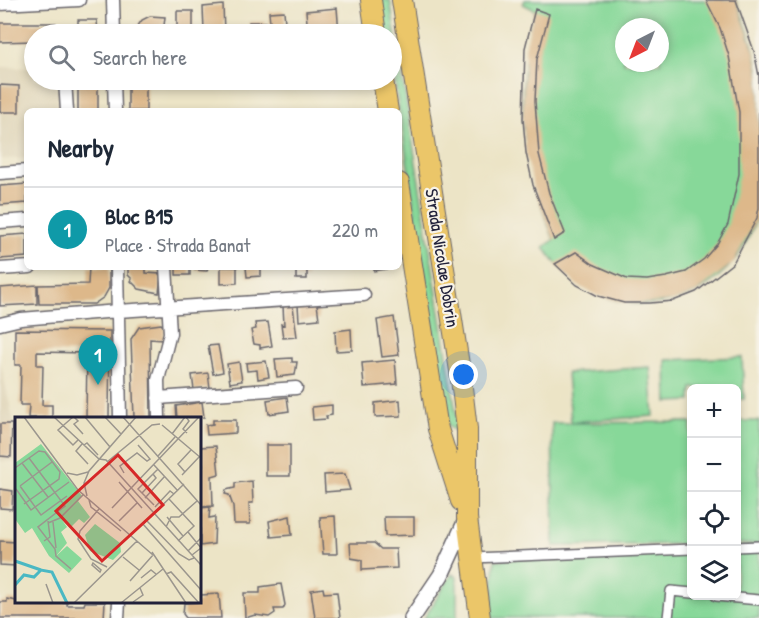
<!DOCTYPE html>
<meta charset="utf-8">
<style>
body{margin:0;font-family:"Patrick Hand",sans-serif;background:#f6f6f7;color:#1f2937}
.controls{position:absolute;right:18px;bottom:18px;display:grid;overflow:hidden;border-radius:9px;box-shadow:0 3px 9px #0003}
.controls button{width:54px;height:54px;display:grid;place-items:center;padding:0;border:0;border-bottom:2px solid #e0e1e3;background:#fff;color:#1f2937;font:30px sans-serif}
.compass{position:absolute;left:615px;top:18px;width:54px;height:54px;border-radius:50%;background:#fff;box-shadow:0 3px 9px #0003;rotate:222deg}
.you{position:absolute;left:464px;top:375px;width:21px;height:21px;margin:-15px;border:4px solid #fff;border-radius:50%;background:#1a73e8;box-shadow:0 0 0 9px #1a73e833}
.badge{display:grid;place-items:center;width:39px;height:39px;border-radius:50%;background:#0b8043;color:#fff;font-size:20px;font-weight:700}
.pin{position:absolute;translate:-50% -50px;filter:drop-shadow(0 2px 3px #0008)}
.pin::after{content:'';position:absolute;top:32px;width:21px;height:18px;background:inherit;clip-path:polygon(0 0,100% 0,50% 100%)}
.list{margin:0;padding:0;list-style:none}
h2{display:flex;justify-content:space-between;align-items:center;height:78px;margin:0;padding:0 24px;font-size:26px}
h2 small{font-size:20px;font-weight:400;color:#747a83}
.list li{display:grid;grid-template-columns:39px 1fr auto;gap:18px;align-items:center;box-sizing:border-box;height:84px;padding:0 24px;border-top:2px solid #e0e1e3}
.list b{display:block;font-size:22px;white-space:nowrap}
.list p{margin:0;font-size:20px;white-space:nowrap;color:#747a83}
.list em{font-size:20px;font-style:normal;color:#747a83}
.icon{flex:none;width:33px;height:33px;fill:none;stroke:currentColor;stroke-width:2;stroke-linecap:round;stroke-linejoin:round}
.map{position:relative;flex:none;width:759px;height:618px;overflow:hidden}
.search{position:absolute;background:#fff;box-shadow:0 3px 9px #0003;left:24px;top:24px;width:378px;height:66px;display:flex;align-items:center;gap:15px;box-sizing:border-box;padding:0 21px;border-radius:33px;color:#747a83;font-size:22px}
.panel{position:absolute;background:#fff;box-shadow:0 3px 9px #0003;left:24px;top:108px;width:378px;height:162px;border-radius:9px}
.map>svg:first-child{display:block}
</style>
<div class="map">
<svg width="759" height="618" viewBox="0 0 759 618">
<rect width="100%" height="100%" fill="#f7f3e8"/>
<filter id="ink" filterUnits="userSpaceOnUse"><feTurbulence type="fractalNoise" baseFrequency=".0167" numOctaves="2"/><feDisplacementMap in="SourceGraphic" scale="12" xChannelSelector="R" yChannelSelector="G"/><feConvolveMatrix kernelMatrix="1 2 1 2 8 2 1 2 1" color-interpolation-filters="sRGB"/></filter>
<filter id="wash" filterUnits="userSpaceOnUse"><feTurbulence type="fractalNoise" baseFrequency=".008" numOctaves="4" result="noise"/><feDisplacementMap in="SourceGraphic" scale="24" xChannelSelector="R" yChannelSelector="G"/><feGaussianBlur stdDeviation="1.35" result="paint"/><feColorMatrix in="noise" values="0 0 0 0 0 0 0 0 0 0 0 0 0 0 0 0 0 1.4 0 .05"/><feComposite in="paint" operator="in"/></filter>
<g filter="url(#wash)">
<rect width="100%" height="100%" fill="#ece4c6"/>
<!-- built -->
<path fill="#ded3b5" d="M0,67L34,68V80H61L62,111H27V158L0,159Z
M0,360L14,424L16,462L0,461Z"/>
<!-- green -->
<path fill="#87d899" stroke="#547d6a" stroke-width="1.5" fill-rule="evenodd" d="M381,0H390L458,426L454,430L448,426L392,64V34H387Z
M525,0H736C746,25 756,51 759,78C759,106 759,136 759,164C759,182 759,202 756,219C724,318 600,335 544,247L554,240C521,158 513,96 535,10L523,4ZM624,27H660V63H624Z
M742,357L744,399H737L736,388H692L691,401L667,402L666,360Z
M650,367L654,416L571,422L567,373Z
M736,421H759V544H737Z
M691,422V544L554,546L552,423Z
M759,546V618H491L495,560L691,550L692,596H736L737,547Z
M452,574L457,577V618H424Z"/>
<g id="blocks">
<!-- building -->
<path fill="#ddb88a" d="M706,0H736L754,51L759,76V208L757,218L733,263L696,292L673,301L650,303H624L598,296L577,285L555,264L576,252L593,264L627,279L647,280L666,277L686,272L704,259L717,244L728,224L739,174V112L729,56L720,28Z
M223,5L224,32L204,31L203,7Z
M337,8L339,33L308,34L306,11Z
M535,9L549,14L537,59L535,101L539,154L549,193L565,233L554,240L533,185L526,153L523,119L525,48Z
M177,11H193V34H177Z
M284,11L286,34H271L269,12Z
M150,16L165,17L163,34H132L142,20Z
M78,20H97L98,34H78Z
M249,22H265V34H249Z
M0,23H56V34H34V41L0,42Z
M78,80H98V111H78Z
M128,80H146V111H128Z
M321,80H345V84L322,87Z
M0,85L19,86V112H0Z
M27,184V203L0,205V186Z
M27,234V257L0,259V236Z
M89,267H109V288L104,297L94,304H39L38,285L88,284Z
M128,267H146V273L161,274L159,293L139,289L131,281L132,279L128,275Z
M176,267H190V275H176Z
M196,267H208L207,271L195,270Z
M221,267H237V283L221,284Z
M246,267H261V276L247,277Z
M296,267H307V279H296Z
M374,267H386L387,269L374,271Z
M37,285V304L0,306V288Z
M317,304L319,319L299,321L298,305Z
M283,306H293L297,337L283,338L281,324L284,325Z
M394,317L399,355L382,357L377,320Z
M268,322L272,346L260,348V345L254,344L251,330L256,329L255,323Z
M161,324L165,328L163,340L150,339L151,418H134L131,339L139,327Z
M351,329L352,350L336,351L335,331Z
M15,330L110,331L109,418H86L87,353L37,352V365H43L42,405H52V418H28L29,405H20L21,365H15Z
M218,345L223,372L213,374L208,346Z
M292,358V362H297L295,375L277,377L275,359Z
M395,360L397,384L364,387L362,363Z
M266,361L269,377L258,379L257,370L247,371L246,363Z
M239,362L242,381L230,383L227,364Z
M208,373L210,388L194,390L192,375Z
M287,397L289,411L269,414L267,400Z
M400,400L401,416L375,417V403Z
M202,402L204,417L177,418L176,406Z
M332,405V415L326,416L327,419L313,420L312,407Z
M213,420H236V433L207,435L206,425L213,424Z
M0,424H12L11,457L0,456Z
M266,445H290V476H266Z
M216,446L219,474L212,476L213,506L200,507V467L203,466L200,447Z
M345,474L350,490L325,492L324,475Z
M252,481L253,503H249L250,524H234L233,506L229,495L225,494L226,490L235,488V483Z
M0,489L13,491L12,509L0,508Z
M210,507L209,518L215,517L214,544L200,546V508Z
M290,516L292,535L271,537L269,521Z
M335,516L337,554H323L320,517Z
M384,517H414V535L385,536Z
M0,541L16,542V566L0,565Z
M350,543H374L381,549H396L397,568L362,570V560L351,558Z
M281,584L285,605L283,609H274L275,613L269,617L255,615L245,618L244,593H260V587Z
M323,588L324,593L337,592L340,618H315L311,590Z
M219,594L221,618H186L183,614L184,603L200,602V595Z
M7,599L26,603L67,602V605H84L85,602H105L104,618H0V602H7Z"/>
</g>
</g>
<g filter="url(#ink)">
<use href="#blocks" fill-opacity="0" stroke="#69666c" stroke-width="1.5"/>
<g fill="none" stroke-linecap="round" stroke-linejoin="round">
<defs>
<path id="pedestrian" d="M736,547L759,546
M472,558L692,549
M716,596L759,600
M668,618L671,591L692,593"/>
<path id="minor" d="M113,0L114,34
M0,4L79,0
M65,80L67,111
M114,80L115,111
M0,173L27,171
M0,222L27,220
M117,267L120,418
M0,269L30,267
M0,324L21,319L118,311L364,295
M158,398L296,388
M159,418L158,380L170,333L166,267
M118,618L119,602"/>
<path id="tertiary" d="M412,618L441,575L467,518"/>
<path id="primary" d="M371,0L376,34
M402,0L460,371L467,429V518L480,618
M383,80L388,111
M399,183L438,429L461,501"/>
</defs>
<!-- pedestrian casing -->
<use href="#pedestrian" stroke="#69666c" stroke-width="12"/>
<!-- minor casing -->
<use href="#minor" stroke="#69666c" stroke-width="15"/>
<!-- tertiary casing -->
<use href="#tertiary" stroke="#69666c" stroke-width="18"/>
<!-- primary casing -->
<use href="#primary" stroke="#69666c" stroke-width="22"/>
<!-- pedestrian -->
<use href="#pedestrian" stroke="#fff" stroke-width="9"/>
<!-- minor -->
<use href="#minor" stroke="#fff" stroke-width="12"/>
<!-- tertiary -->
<use href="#tertiary" stroke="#fff" stroke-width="15"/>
<!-- primary -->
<use href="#primary" stroke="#ebc669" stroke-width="20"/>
</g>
</g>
<g text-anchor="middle" stroke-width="4.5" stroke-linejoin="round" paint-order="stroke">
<!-- street labels -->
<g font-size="18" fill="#22223b" stroke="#f7f3e8">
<text transform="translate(442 258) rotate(81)" y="6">Strada Nicolae Dobrin</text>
</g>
</g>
<!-- overview -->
<g transform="translate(15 417)">
<rect width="186" height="186" fill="#ece4c6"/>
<path d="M26,27L67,79L63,84L75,100L69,106L64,102L55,111L47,103L52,110L46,115L52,126L41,139L52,129L67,142L54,156L34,139L17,111L10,116L0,102V46ZM80,107L105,126L106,135L98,143L75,134L70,118Z" fill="#87d899"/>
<path fill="none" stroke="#4ab8c3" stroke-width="3" d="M0,144L26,153M0,168L9,158L19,160L26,153L37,155L52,186"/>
<path fill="none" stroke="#9b968e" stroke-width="1.5" d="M9,0L63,73L138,138M39,0L84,42L91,43L186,148M58,0L43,13L58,28L63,23M59,0L63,4L59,7L68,17M70,0L95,30M90,0L106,17M108,0L186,88M171,0L174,4L168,12L172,16M147,8L186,41M157,17L170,0M67,27L61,34L73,47M69,28L72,26L83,38M143,39L160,20M14,41L50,89L23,110L40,132L41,139L56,152M92,45L137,8L145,7M7,46L33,80M139,48L163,74M0,51L24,34L30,35L45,55L44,62L9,87M170,55L163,47L176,33M52,56L62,58L73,55M109,56L105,49L122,36L132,44L135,42L123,28M167,58L185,39M104,65L127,91M169,67L128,107L186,173M5,69L26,98L52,79M5,69L37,45M1,72L16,93L54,65M127,76L141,61L138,57M72,79L69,66L74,54L121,0M130,81L150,59M154,82L179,109L163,124M74,83L76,90L106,114M139,88L123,72L143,52M140,90L155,74L159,77M97,91L184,0M84,92L65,114L63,122L76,142L92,150M152,100L168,119M104,104L122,86M132,104L164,137L174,143L179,141M38,105L41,131M33,106L45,101L69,77M151,110L156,100H164L182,84M173,115L186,131L177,138M29,124L35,120L33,104M173,134L186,121M137,135L171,186M108,140L124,153M78,146L86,153L85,155L77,148ZM151,157L156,155L184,186M126,161L136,153L141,157M115,164L138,138M31,167L38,186M118,185L128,178L125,171M59,186L122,124M106,186L148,152"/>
<path fill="#d62828" fill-opacity="0.15" stroke="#d62828" stroke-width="3" d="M103,38L148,88L87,144L41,94Z"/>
<rect width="186" height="186" fill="none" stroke="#22223b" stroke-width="3"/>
</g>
</svg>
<div class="controls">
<button>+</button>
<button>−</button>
<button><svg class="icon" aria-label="locate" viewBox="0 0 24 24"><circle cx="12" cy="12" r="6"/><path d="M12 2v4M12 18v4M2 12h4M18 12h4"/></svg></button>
<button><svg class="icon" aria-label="layers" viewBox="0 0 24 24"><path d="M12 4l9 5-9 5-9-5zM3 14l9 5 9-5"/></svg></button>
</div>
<svg class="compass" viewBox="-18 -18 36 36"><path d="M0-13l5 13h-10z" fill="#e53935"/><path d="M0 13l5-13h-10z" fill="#747a83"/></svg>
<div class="you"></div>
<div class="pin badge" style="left:98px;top:385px;background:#0f9aa8">1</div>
<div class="search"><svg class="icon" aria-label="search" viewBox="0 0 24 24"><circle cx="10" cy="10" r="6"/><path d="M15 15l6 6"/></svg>Search here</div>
<section class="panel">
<h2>Nearby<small></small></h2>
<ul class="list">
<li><span class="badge" style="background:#0f9aa8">1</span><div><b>Bloc B15</b><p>Place · Strada Banat</p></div><em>220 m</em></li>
</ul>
</section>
</div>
